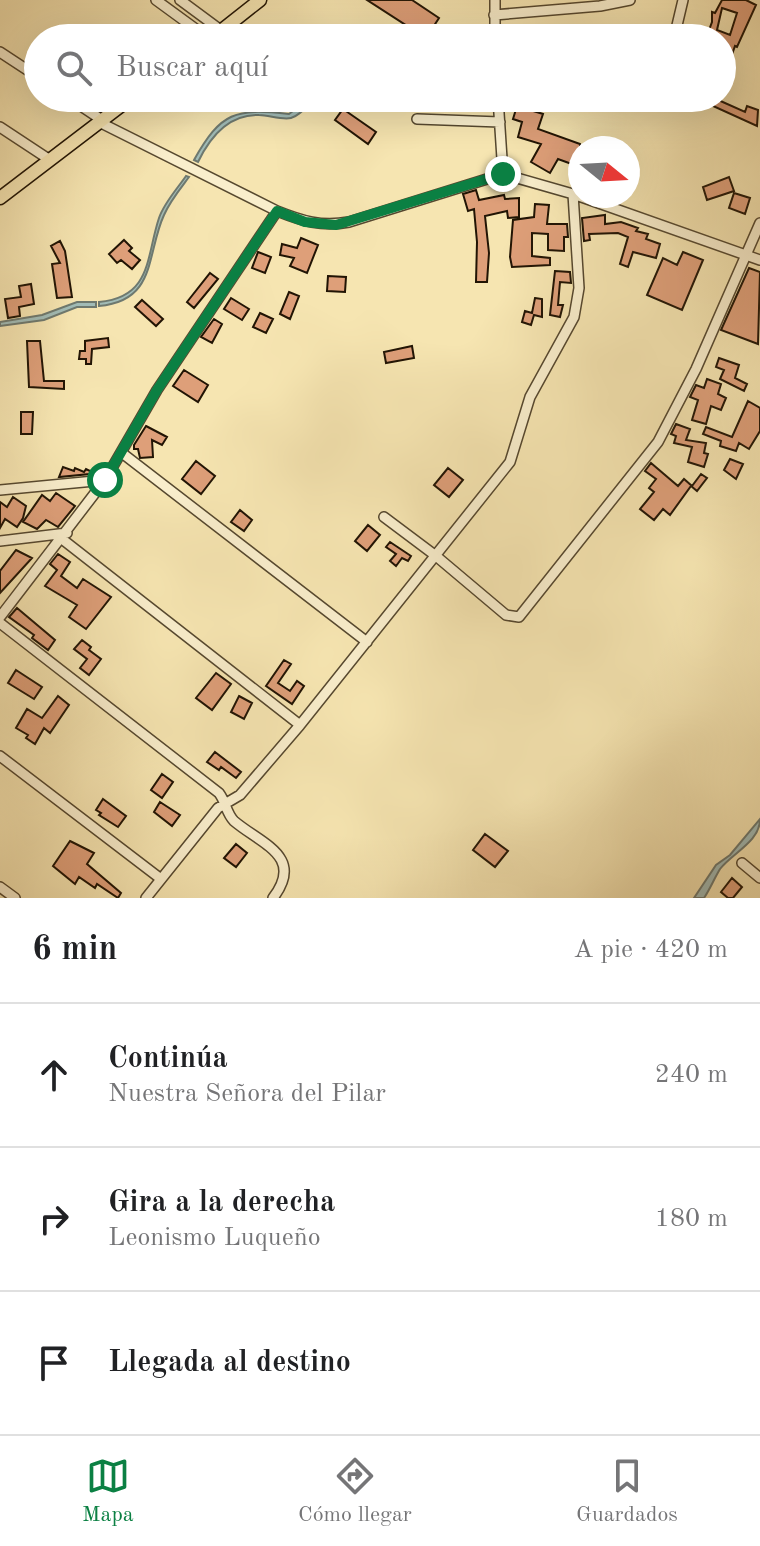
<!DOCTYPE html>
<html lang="es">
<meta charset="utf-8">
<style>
body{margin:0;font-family:"Old Standard TT",serif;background:#f2f2f2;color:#202124}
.compass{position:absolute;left:568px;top:136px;width:72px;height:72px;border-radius:50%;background:#fff;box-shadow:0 8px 32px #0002;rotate:108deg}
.stop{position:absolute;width:24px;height:24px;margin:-18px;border:6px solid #0b8043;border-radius:50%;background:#fff}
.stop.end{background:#0b8043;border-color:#fff;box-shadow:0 2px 8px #0008}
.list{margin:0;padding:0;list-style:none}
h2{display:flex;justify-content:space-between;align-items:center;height:104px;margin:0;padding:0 32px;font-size:34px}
h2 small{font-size:26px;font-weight:400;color:#757577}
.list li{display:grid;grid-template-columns:52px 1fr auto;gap:24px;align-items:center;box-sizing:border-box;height:144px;padding:0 32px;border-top:2px solid #e0e0e0}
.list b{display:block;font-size:30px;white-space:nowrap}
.list p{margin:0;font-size:26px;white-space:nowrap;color:#757577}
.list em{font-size:26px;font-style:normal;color:#757577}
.icon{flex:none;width:44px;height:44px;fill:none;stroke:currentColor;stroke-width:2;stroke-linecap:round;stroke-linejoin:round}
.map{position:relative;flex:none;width:760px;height:898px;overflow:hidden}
.search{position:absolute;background:#fff;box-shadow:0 8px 32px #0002;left:24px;right:24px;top:24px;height:88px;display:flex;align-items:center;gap:20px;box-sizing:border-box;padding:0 28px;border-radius:44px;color:#757577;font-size:30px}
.sheet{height:536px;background:#fff}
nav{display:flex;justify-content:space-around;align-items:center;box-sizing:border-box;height:112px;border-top:2px solid #e0e0e0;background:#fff;font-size:22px;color:#757577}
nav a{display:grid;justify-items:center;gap:4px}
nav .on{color:#0b8043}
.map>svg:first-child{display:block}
</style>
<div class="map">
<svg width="760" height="898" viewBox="0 0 760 898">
<rect width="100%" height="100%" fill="#f6e5b1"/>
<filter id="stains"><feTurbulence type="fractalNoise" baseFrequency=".0025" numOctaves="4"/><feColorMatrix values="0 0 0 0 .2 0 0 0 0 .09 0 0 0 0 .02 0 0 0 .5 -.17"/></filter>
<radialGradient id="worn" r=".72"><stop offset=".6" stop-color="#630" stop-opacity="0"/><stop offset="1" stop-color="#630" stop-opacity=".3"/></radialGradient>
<!-- water -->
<path fill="#a1bcb7" stroke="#6e796f" stroke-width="2" d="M310,98H315C309,104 300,116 291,118C281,120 269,115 259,115C228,114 210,137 198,162L194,160C221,112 235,108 289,114Z
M186,176L189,177C180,189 170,201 164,215C146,254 157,301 99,306V302C152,297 146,257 159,218C164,203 177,189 186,176Z
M77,302H96V307H77L44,320L0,326V322L42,315Z
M760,819C760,842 732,853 720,869C714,879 710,889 704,898H694L716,865L730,855Z"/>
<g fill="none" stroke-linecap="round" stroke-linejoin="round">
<!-- stream -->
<path stroke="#6e796f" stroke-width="3" d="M97,112L116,98"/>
</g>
<!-- building -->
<path fill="#de9f79" stroke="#211404" stroke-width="2" fill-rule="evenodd" d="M367,0H412L439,18L426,38Z
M722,0H746L756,5L737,47L735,46L723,80L722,38H706L712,22V12L715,13ZM722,8L737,13L730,35L717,30Z
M716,99L745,112L747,106L758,110L757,126L713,106Z
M517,106L543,114L538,129L580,144V167L558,159L550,173L531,162L541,144L518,137L522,122L513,119Z
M343,109L376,132L368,144L335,120Z
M729,177L734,191L707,200L703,187Z
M476,190L479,200L504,195L505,199L519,198V217L508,218L507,211L485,216L489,253L487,282H476L477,242L474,209L468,211L463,194Z
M734,193L750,198L745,214L729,208Z
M535,204L549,205L547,224H567L568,237H564V251L548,250V234L532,233V256L550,258V265L512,267L510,257L513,220L534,217Z
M605,215V224L621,222L638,228L636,231L648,234L646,239L660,244L656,258L633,252L628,267L620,264L628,237L618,233L589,234L590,240L584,241L582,218Z
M301,238L318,245L307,273L290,266L294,258L280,255L282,244L297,248Z
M124,240L132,248L129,251L140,260L132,269L121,260L117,263L109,254Z
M60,241L65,251L72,297L57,298L52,264L60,263L51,246Z
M258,252L271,257L265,273L252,268Z
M683,252L703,260L682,310L647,295L663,258L677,265Z
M749,268L760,272L758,344L721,330Z
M555,271L570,272L571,283L560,282L558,305H563L560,317L550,315Z
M210,273L218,279L194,308L187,302Z
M328,276L346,277L345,292L327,291Z
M31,284L34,304L19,307L20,316L8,318L5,299L21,297L19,286Z
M289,292L299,296L290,319L280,314Z
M231,298L249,309L242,320L224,309Z
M535,298L542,299V317L534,315L531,325L522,322L525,311L532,313Z
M142,300L163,319L156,326L135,307Z
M260,313L273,319L266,333L253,327Z
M214,319L222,324L212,343L201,337Z
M108,338L109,347L92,349L91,364H86V359H79L80,351H85V341Z
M27,341H40L44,381H64V389L29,387Z
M412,346L414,358L386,363L384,352Z
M719,358L739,365L735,378L747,384L744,391L720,379L724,370L716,367Z
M184,370L208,385L198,402L173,386Z
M707,379L721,384L718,394L726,398L721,410L711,406L706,424L692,420L698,400L690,397L696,385L704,388Z
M748,401L760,408V431L749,449L739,443L736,451L720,446L721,441L703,434L706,427L732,437Z
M21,412H33L32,434H21Z
M676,424L690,429L686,440L706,443L704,453L708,454L704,467L688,462L692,447L674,443L676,436L671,434Z
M146,426L167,437L162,445L152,440L153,457L140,458L138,449H134V445Z
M730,459L743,464L736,479L724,470Z
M196,461L215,476L201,494L182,479Z
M651,463L678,486L684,479L692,486L701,474L707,478L697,491L691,486L670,515L663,509L654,520L640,509L654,492L649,488L656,479L645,471Z
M97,466L103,469L100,473L59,477L63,467L74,471L75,468L84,472L86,469L94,473Z
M448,468L463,480L449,497L434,485Z
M56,493L75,506L58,527L46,520L37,529L23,522L42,495L50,501Z
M13,497L26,506L23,518L17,527L5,519L0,528V502L7,507Z
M240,510L252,520L244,531L231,522Z
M368,525L380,535L367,551L355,541Z
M390,542L411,556L408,561L402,558L396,566L390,561L396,554L386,547Z
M16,550L32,558L0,593V571Z
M58,554L70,562L61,576L77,588L83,579L111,597L86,629L69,617L77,605L45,586L57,570L50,564Z
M17,608L55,640L48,650L32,638L34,635L9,617Z
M82,640L91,647L89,650L101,659L89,675L80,668L87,659L74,649Z
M284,660L291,664L278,683L290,691L297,681L304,686L292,704L266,686Z
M16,670L42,687L34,699L8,683Z
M216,673L231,684L212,710L196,698Z
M58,696L69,705L50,733L44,728L35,744L26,738L28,735L16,728L27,709L42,718Z
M239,696L252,703L244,719L231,712Z
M215,752L241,772L236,778L221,767L219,770L207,762Z
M162,774L173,782L162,798L151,790Z
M103,799L126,816L118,827L99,815L101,813L96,810Z
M160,802L180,815L172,826L154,812Z
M485,834L508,851L495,867L473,850Z
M70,841L94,853L87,864L121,893L118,898L97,884L95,888L79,877L75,884L53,866Z
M236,844L247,853L236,867L224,858Z
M732,878L742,887L733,898H728L721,892Z"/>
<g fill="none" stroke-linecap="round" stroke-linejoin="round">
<defs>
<path id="minor" d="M156,0L208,38
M180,0L222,31
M494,15L600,6L630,0
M495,38V0
M674,38L683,0
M0,52L38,77
M69,98L102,120
M498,98L503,174
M417,119L500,122
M99,122L277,211C302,221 321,227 349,222L503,174L573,194L760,260
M0,127L50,160
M122,453L367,642
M0,490L105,480
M384,517L436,556L506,615L519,617L658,442L696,369L760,223
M62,539L300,725
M0,541L67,533
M0,617L105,480L157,390L277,211
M0,623L219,793C226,802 226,813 234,821C261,844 305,856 273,898
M0,756L161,879
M742,863L760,878
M0,887L15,898
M146,898L218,808L240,795L300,725L510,462L530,397L574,317L579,288L573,194"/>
<path id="major" d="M212,38L260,0
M0,198L131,98"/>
</defs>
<!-- minor casing -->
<use href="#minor" stroke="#56482f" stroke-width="12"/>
<!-- major casing -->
<use href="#major" stroke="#211404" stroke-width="15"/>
<!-- minor -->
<use href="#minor" stroke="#f9eecc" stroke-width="9"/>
<!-- major -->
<use href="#major" stroke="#f6e5b1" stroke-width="12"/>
</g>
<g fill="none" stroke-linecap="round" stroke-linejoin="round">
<!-- route -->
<path stroke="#0b8043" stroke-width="10" d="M105,480L157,390L277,211L305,222L336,225L503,174"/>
</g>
<rect width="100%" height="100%" filter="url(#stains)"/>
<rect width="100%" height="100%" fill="url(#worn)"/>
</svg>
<svg class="compass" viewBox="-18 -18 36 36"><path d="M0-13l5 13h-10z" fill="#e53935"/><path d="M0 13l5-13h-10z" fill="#757577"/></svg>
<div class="stop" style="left:105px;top:480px"></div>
<div class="stop end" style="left:503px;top:174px"></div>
<div class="search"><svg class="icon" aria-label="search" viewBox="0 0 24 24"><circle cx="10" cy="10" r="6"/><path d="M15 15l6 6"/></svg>Buscar aquí</div>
</div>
<section class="sheet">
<h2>6 min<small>A pie · 420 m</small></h2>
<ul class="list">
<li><svg class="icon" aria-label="ahead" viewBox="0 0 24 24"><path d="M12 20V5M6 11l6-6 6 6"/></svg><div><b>Continúa</b><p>Nuestra Señora del Pilar</p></div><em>240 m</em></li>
<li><svg class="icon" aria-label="right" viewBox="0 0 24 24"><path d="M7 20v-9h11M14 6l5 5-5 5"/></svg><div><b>Gira a la derecha</b><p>Leonismo Luqueño</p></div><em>180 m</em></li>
<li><svg class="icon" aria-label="arrive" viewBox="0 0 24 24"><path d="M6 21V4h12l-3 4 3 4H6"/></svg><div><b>Llegada al destino</b></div></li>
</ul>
</section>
<nav>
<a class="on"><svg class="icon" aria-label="map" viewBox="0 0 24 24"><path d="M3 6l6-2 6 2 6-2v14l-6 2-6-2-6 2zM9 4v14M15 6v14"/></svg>Mapa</a>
<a><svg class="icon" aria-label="directions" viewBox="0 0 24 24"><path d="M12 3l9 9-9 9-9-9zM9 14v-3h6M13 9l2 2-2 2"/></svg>Cómo llegar</a>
<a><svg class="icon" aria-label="saved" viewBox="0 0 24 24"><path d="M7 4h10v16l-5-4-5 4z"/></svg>Guardados</a>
</nav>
